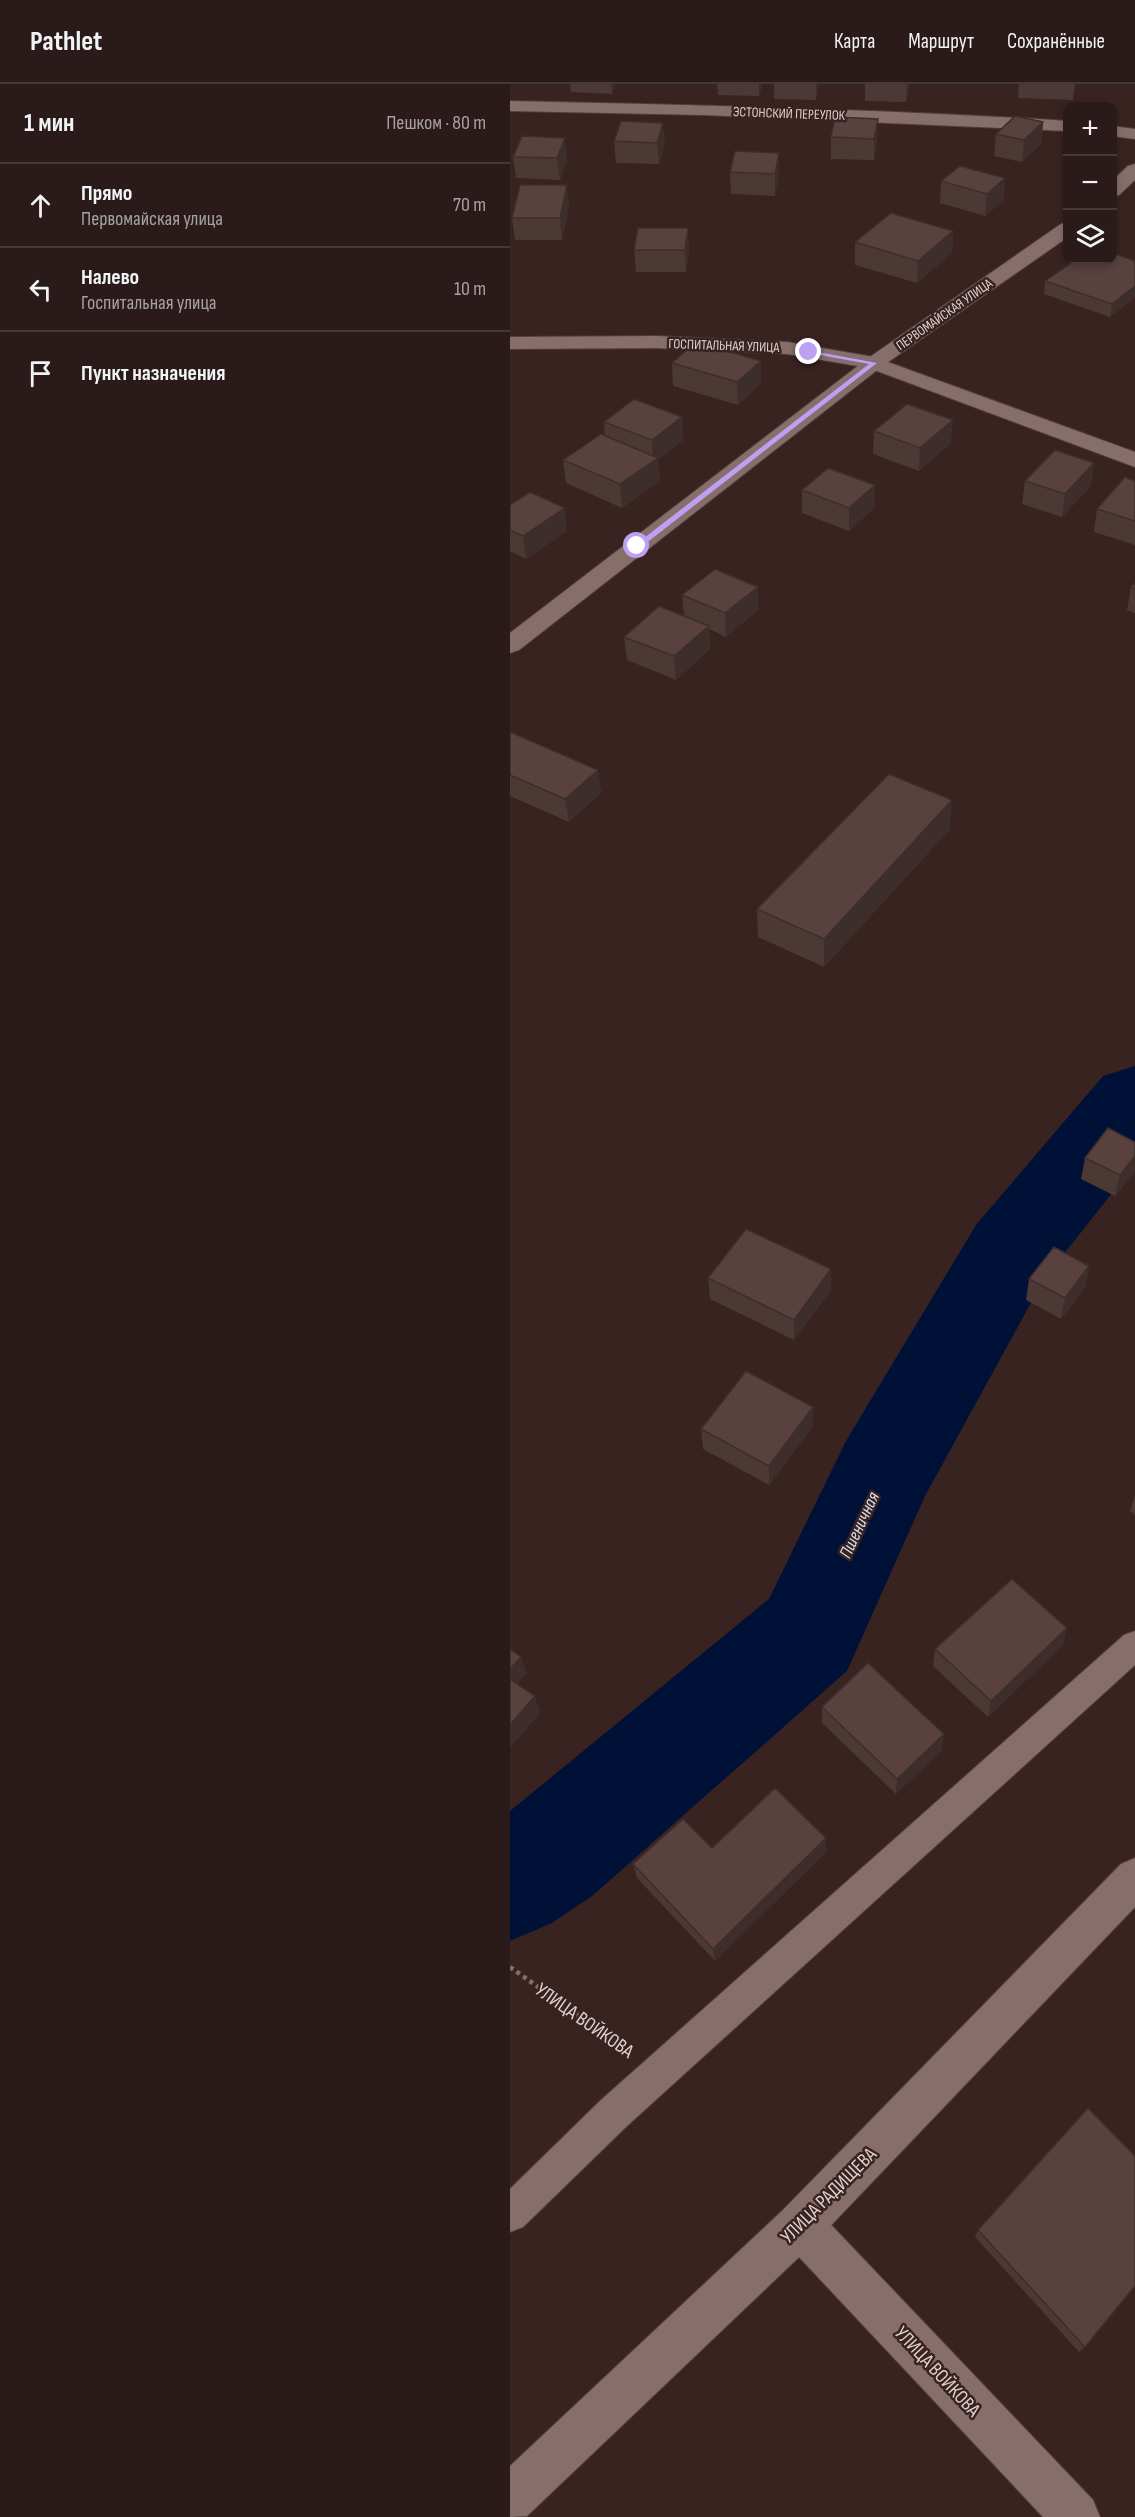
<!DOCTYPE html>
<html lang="ru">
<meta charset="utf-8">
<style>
body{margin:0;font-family:"Sofia Sans Condensed",sans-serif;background:#362726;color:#f1f3f6}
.controls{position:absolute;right:18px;top:18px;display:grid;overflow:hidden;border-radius:12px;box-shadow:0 3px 9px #0003}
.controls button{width:54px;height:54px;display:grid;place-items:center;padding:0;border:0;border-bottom:2px solid #463838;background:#2a1a19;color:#f1f3f6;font:30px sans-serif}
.stop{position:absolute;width:18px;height:18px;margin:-14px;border:4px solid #bca0f2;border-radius:50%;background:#fff}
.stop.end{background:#bca0f2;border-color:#fff;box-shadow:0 2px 6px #0008}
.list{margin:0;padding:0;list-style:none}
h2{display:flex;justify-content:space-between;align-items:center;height:78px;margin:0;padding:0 24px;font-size:26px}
h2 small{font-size:20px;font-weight:400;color:#a5a1a2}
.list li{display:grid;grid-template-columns:39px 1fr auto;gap:18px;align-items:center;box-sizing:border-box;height:84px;padding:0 24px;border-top:2px solid #463838}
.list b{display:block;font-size:22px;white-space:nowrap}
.list p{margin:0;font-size:20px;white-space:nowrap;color:#a5a1a2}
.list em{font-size:20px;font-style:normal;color:#a5a1a2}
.icon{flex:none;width:33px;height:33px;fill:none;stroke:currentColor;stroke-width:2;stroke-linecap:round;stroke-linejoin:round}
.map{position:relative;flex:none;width:625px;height:2433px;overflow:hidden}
header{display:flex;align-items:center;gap:36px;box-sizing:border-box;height:84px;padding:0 30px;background:#2a1a19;border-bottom:2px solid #463838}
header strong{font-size:28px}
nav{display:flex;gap:33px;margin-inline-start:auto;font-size:21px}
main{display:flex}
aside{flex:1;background:#2a1a19}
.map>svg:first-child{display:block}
</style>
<header>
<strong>Pathlet</strong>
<nav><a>Карта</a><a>Маршрут</a><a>Сохранённые</a></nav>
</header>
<main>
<aside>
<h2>1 мин<small>Пешком · 80 m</small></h2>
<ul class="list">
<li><svg class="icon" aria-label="ahead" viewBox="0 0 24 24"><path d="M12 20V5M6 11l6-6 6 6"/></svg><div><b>Прямо</b><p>Первомайская улица</p></div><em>70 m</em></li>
<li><svg class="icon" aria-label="left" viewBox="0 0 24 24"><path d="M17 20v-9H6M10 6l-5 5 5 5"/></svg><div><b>Налево</b><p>Госпитальная улица</p></div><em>10 m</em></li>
<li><svg class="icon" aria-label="arrive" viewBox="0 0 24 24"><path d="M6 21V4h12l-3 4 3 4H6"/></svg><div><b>Пункт назначения</b></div></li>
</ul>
</aside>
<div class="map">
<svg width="625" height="2433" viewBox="0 0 625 2433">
<rect width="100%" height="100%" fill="#382321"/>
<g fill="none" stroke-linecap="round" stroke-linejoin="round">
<!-- river -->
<path fill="#001137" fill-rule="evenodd" d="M625,982V1080L534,1195L415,1412L337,1587L82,1812L42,1839L0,1857V1727L259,1515L336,1357L466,1141L593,992Z"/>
<defs>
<path id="service" d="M625,1547V1581L117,2042L13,2143L0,2148V2105L91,2016L614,1551Z"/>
<path id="minor" d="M0,17C186,21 372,25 558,37V47L194,31L0,27Z
M602,42L625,45V55L602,52Z
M147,252L277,258L364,273L625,368V383L359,284L277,270L147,264L0,265V253Z
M290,2119L306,2125L583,2416L590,2433H533L274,2157L268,2141L274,2125Z"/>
<path id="tertiary" d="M625,80V96L609,111L602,113V97L618,82Z
M558,138V153L371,283L9,566L0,569V549L357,275L551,140Z"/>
<path id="secondary" d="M625,1774V1823L306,2157L17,2432L0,2433V2382L274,2125L611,1780Z"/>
</defs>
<!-- service casing -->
<use href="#service" stroke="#513f3d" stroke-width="2"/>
<!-- minor casing -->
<use href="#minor" stroke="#513f3d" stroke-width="2"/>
<!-- tertiary casing -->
<use href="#tertiary" stroke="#513f3d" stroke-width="2"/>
<!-- secondary casing -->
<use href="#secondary" stroke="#513f3d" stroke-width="2"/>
<!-- path -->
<path stroke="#82706e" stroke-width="4.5" stroke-dasharray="4 4" stroke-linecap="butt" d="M0,1883L110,1961"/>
<!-- service -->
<use href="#service" fill="#876e6b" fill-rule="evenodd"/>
<!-- minor -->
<use href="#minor" fill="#876e6b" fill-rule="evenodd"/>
<!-- tertiary -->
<use href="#tertiary" fill="#876e6b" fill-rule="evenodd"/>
<!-- secondary -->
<use href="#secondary" fill="#876e6b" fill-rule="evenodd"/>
</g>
<!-- wall -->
<path fill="#4c3835" d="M60,0H105L102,10L61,8Z
M207,0H252L249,12L208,11Z
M264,0H309L306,16L264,15Z
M355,0H399L396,18L355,17Z
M509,0H565L563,16L508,14Z
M325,33L367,56L364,76L321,75V53Z
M111,37L155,60L149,80L106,79L104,57Z
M533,38L531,60L512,78L484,72L486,50Z
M12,52L57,75L50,96L6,94L3,73Z
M269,69V90L265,112L221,110L220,88Z
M450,82L494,116L475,132L430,119L431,97Z
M59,123L52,156H5L2,134Z
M443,147L442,169L407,199L345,181V158Z
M124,166H179L176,188H126Z
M625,177V213L600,233L534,210L535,197Z
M251,277V299L228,321L163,302L162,279Z
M94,338L173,356L148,375L150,397L112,424L56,399L53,376L95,352Z
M364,347L441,359L409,387L363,370Z
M584,379L581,402L552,433L512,420L515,397Z
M625,397V461L584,448L587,425Z
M292,406L364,424L339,447L292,429Z
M0,421L57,447L16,475L0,467Z
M625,499V529L617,526L621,503Z
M172,511L248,526L216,553L199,545L200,565L166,596L117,576L114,553L174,532Z
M0,648L88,686L91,709L59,738L0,712Z
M440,745L314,883L248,853L247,825Z
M625,1058V1088L605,1112L571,1095L575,1074Z
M579,1182L575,1203L551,1235L516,1216L519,1195Z
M321,1185V1206L284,1256L200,1215L198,1194Z
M303,1342L259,1401L193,1365L191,1345Z
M625,1411V1431L620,1427Z
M553,1561L478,1633L423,1582L425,1565Z
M312,1623L432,1666L386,1710L312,1639Z
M202,1764L316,1768L205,1877L127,1794L123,1780Z
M468,2146L575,2263L569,2268L465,2153Z"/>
<!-- shaded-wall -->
<path fill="#3e2e2b" d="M101,0H105L102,10Z
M249,0H252L249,12Z
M306,0H309L306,16Z
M397,0H399L396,18Z
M368,35L367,56L364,76V55Z
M533,38L531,60L512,78L514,56Z
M153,39L155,60L149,80L147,59Z
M55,54L57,75L50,96L47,74Z
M269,69V90L265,112V90Z
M495,94L494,116L475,132L477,110Z
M57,101L59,123L52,156L50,134Z
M178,144L179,166L176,188L175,166Z
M443,147L442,169L407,199L408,177Z
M625,202V213L600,233L602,220Z
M251,277V299L228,321L227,298Z
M172,333L173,356L148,375L150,397L112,424L110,400L143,377L142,356Z
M443,336L441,359L409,387L410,364Z
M584,379L581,402L552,433L555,410Z
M365,401L364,424L339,447V424Z
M55,424L57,447L16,475L13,452Z
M248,503V526L216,553L215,529Z
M199,542L200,565L166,596L164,572Z
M88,686L91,709L59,738L55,715Z
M442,716L440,745L314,883V855Z
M625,1072V1088L605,1112L610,1091Z
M579,1182L575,1203L551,1235L555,1214Z
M321,1185V1206L284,1256V1236Z
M303,1323V1342L259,1401V1382Z
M557,1544L553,1561L478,1633L481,1617Z
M11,1573L17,1589L1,1607L0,1585Z
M25,1612L30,1629L0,1664V1641Z
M434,1650L432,1666L386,1710L387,1695Z
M316,1754V1768L205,1877L203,1865Z"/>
<!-- building -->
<path fill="#58413e" stroke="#3e2e2b" stroke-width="1.5" d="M505,32L533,38L514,56L486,50Z
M325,33L368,35L364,55L321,53Z
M111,37L153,39L147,59L104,57Z
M12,52L55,54L47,74L3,73Z
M225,67L269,69L265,90L220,88Z
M450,82L495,94L477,110L431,97Z
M10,101H57L50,134H2Z
M381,129L443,147L408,177L345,158Z
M128,144H178L175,166H124Z
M603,169L625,177V202L602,220L535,197L566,176H603Z
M186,258L251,277L227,298L162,279Z
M124,315L172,333L142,356L94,338Z
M397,320L443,336L410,364L364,347Z
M91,350L148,374L110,400L53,376Z
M545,366L584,379L555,410L515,397Z
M318,384L365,401L339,424L292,406Z
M615,393L625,397V437L587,425Z
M20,408L55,424L13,452L0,446V421Z
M205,485L248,503L215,529L172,511Z
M625,499V505L621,503Z
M149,522L199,542L164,572L114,553Z
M0,648L88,686L55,715L0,691Z
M379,690L442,716L314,855L247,825Z
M598,1044L625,1058V1072L610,1091L575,1074Z
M236,1145L321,1185L284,1236L198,1194Z
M544,1163L579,1182L555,1214L519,1195Z
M236,1287L303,1323L259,1382L191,1345Z
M502,1495L557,1544L481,1617L425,1565Z
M0,1565L11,1573L0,1585Z
M358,1579L434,1650L387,1695L312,1623Z
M0,1595L25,1612L0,1641Z
M265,1704L316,1754L203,1865L123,1780L173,1735L202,1764Z
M578,2024L625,2072V2202L575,2263L468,2146Z"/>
<!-- route -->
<path fill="#bca0f2" d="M297,266L367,279L130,464H125V461L359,280L299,269Z"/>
<g text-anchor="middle" stroke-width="5" stroke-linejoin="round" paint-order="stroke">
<!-- far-street labels -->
<g font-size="14" fill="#dfd1cf" stroke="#382321">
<text transform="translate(279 29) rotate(2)" y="5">ЭСТОНСКИЙ ПЕРЕУЛОК</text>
<text transform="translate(434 230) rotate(-35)" y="5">ПЕРВОМАЙСКАЯ УЛИЦА</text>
<text transform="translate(214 261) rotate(2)" y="5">ГОСПИТАЛЬНАЯ УЛИЦА</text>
</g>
<!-- water labels -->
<g font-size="18" font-style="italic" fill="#d4dff0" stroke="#382321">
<text transform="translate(349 1441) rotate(-65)" y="6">Пшеничная</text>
</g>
<!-- near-street labels -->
<g font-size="20" fill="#dfd1cf" stroke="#382321">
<text transform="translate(75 1936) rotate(35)" y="7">УЛИЦА ВОЙКОВА</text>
<text transform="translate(318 2111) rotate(-45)" y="7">УЛИЦА РАДИЩЕВА</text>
<text transform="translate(428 2287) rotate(47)" y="7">УЛИЦА ВОЙКОВА</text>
</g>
</g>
</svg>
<div class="controls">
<button>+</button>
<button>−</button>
<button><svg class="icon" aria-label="layers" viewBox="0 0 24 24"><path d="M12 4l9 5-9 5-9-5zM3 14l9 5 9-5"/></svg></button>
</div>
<div class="stop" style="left:127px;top:462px"></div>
<div class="stop end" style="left:299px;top:268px"></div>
</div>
</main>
